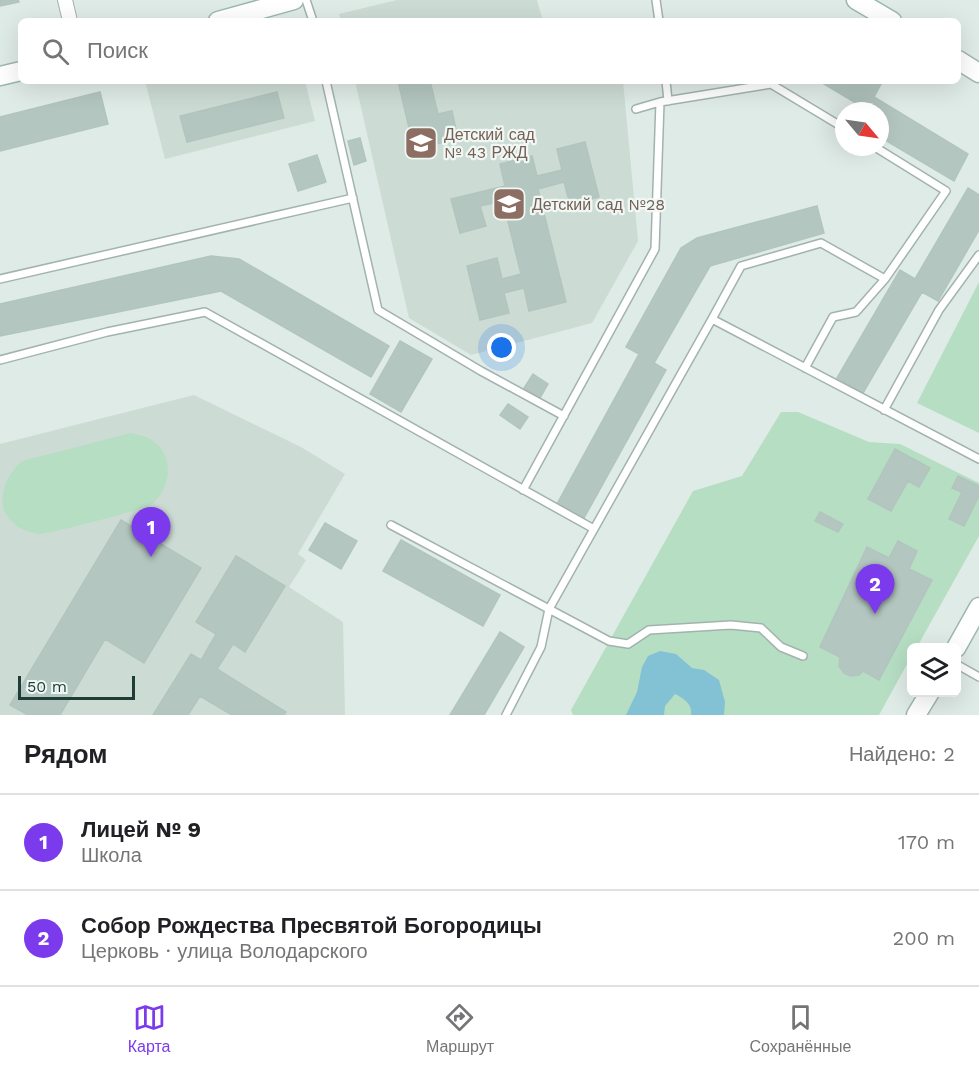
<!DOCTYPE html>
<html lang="ru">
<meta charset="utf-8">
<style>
body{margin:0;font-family:"Work Sans",sans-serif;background:#f2f2f2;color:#202124}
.controls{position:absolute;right:18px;bottom:18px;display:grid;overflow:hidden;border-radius:9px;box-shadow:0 6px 24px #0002}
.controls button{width:54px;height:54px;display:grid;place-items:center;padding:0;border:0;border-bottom:2px solid #e0e0e0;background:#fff;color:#202124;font:30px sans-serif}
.compass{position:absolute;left:835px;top:102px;width:54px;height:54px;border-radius:50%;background:#fff;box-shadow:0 6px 24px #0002;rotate:119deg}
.scale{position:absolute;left:18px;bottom:15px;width:117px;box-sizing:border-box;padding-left:6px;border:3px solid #1f3c36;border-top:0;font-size:16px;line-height:21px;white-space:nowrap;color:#1f3c36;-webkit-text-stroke:4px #eff8f4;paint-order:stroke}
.you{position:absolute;left:502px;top:348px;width:21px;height:21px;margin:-15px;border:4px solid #fff;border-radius:50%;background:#1a73e8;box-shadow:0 0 0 9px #1a73e833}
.badge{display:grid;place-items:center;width:39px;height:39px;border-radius:50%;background:#7c3aed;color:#fff;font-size:20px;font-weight:700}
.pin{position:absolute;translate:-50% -50px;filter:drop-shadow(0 2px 3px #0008)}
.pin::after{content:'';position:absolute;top:32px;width:21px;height:18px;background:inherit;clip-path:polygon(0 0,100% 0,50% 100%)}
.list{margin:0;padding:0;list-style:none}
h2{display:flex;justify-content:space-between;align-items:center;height:78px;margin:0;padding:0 24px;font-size:26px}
h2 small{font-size:20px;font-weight:400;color:#757577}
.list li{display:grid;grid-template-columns:39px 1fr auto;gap:18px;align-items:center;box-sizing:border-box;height:96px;padding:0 24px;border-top:2px solid #e0e0e0}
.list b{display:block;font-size:22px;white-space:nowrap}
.list p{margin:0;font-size:20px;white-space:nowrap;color:#757577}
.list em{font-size:20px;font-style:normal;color:#757577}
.icon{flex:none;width:33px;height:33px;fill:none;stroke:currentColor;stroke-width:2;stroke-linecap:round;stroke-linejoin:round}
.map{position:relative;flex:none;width:979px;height:715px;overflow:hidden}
.search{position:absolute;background:#fff;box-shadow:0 6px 24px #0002;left:18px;right:18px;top:18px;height:66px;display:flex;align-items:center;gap:15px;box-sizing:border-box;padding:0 21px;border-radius:9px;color:#757577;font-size:22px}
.sheet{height:270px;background:#fff}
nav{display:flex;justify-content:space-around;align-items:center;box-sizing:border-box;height:84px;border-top:2px solid #e0e0e0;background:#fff;font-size:16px;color:#757577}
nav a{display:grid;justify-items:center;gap:3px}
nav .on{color:#7c3aed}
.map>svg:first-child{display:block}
</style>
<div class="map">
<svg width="979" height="715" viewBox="0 0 979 715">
<rect width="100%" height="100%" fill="#dfebe6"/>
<!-- built -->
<path fill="#cddbd5" d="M397,0H537L543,21H341L339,14Z
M145,81H305L315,121L165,159Z
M355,81H623L638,241L592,323L471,355L409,318Z
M194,395L301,447L345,474L298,554L306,560L289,587L343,622L345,715H0V444Z"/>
<!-- green -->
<path fill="#b6dec3" d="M979,282V433L917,403Z
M781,412H798L869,442L900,444L979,483V536L917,647L912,648L911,657L879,715H573L571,710L693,491L742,476Z
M131,433C139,435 146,436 153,441C175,456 171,488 152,504C146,509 46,535 38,534C21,531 10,524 3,508C0,490 9,472 22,461Z"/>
<!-- water -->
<path fill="#83c2d4" d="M660,651L676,654L692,668L704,670L719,680L725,702L724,715H691C693,704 683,698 675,694L665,706L664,715H626L637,692L642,667L648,656Z"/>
<!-- building -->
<path fill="#b4c6c0" stroke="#b1c5be" stroke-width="1.5" d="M0,0H18L19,2L0,6Z
M398,81H430L438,114L452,111L458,139L414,149Z
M819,81H875L881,84L874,97L968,154L954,181L880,137V111H865L866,109Z
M100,92L108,124L0,151V117Z
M277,92L284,118L187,142L180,116Z
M360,138L366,161L354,165L348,141Z
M585,142L599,197L570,204L564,182L538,189L566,302L529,311L524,288L504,293L509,313L480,320L467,266L497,258L502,279L521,274L503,201L480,206L486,226L460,233L451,199L505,186L500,164L532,156L537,176L562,170L557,149Z
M317,155L326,182L298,191L289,164Z
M968,188L979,195V230L938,301L922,292L863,393L837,378L900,270L915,279Z
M817,206L824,233L710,266L654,363L666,370L584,518L557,504L639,354L626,347L681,248L697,238Z
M211,256L239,259L389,346L371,377L221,291L0,336V304Z
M400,341L432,359L401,412L370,394Z
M533,374L548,384L540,398L524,388Z
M508,404L528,417L520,429L500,415Z
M895,449L930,468L919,487L908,481L891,511L868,499Z
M958,476L979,486V496L964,526L949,519L962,492L952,488Z
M820,512L843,524L838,532L815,521Z
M121,520L201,568L144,663L105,639L60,715H28L10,705Z
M325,523L357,541L341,569L309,550Z
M401,540L500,595L483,626L383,571Z
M898,541L917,551L909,569L932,580L879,680L863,671L859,675L850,676L844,673L839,666L840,657L820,647L867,547L889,558Z
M236,556L285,586L245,652L233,644L217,669L286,712L284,715H232L200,696L188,715H153L191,654L201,660L216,634L196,622Z
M500,632L524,647L484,715H450Z"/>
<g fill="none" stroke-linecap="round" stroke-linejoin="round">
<defs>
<path id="lane" d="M306,0L313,21
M656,0L659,21
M326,81L378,310L481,371L564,416
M666,81L668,101
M636,109L660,102L771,84L844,128
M0,279L353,198
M712,319L741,266L821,243L885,279L946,191L875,147
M0,360L107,332L205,312L594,529
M805,368L833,317L856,312L885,279
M884,410L939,310L979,255
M523,490L655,249L660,102
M391,525L609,641L628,644L649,630L731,625L761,628L781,647L803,656
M956,664L979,677
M506,715L541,647L549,609L712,319L979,459"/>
<path id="street" d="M65,0L70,21"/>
<path id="secondary" d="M856,0L892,21
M218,21L294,0
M958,60L979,73
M0,76L21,71
M956,648L979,607
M916,715L930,692"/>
</defs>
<!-- lane casing -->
<use href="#lane" stroke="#a2b3ae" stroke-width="10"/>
<!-- street casing -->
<use href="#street" stroke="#a2b3ae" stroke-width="16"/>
<!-- secondary casing -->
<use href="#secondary" stroke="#9db7b0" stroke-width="21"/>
<!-- lane -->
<use href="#lane" stroke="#fff" stroke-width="7"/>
<!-- street -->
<use href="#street" stroke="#fff" stroke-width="14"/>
<!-- secondary -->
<use href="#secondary" stroke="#fff" stroke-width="18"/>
</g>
<!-- icons -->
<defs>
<symbol id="school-square" viewBox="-11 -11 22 22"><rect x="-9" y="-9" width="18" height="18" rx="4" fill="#8d6e63" stroke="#eff8f4"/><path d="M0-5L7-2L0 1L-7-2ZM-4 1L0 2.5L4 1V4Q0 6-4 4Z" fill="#fff"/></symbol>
</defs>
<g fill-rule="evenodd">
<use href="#school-square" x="402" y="124" width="38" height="38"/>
<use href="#school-square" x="490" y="185" width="38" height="38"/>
</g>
<g text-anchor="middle" stroke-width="4.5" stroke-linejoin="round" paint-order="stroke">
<!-- education labels -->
<g font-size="16" fill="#785e54" stroke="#eff8f4" text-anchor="start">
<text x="444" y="140">Детский сад<tspan x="444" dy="18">№ 43 РЖД</tspan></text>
<text x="532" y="210">Детский сад №28</text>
</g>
</g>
</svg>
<div class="controls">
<button><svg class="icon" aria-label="layers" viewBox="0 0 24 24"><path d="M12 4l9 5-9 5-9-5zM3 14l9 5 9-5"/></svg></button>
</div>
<svg class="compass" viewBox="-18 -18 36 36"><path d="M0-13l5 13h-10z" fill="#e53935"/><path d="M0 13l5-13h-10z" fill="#757577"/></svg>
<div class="scale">50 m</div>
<div class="you"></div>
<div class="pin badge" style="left:151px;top:557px">1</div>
<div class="pin badge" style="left:875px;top:614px">2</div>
<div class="search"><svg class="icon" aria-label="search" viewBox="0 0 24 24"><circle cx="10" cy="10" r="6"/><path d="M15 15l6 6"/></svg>Поиск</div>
</div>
<section class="sheet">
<h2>Рядом<small>Найдено: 2</small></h2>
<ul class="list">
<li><span class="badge">1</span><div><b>Лицей № 9</b><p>Школа</p></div><em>170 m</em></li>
<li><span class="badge">2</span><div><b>Собор Рождества Пресвятой Богородицы</b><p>Церковь · улица Володарского</p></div><em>200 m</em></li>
</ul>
</section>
<nav>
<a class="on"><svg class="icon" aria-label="map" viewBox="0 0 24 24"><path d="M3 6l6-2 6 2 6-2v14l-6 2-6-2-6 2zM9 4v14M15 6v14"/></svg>Карта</a>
<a><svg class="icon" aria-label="directions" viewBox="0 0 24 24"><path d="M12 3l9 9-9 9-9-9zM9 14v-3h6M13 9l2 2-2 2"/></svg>Маршрут</a>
<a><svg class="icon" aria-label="saved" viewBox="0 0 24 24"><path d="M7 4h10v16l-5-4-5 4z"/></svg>Сохранённые</a>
</nav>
